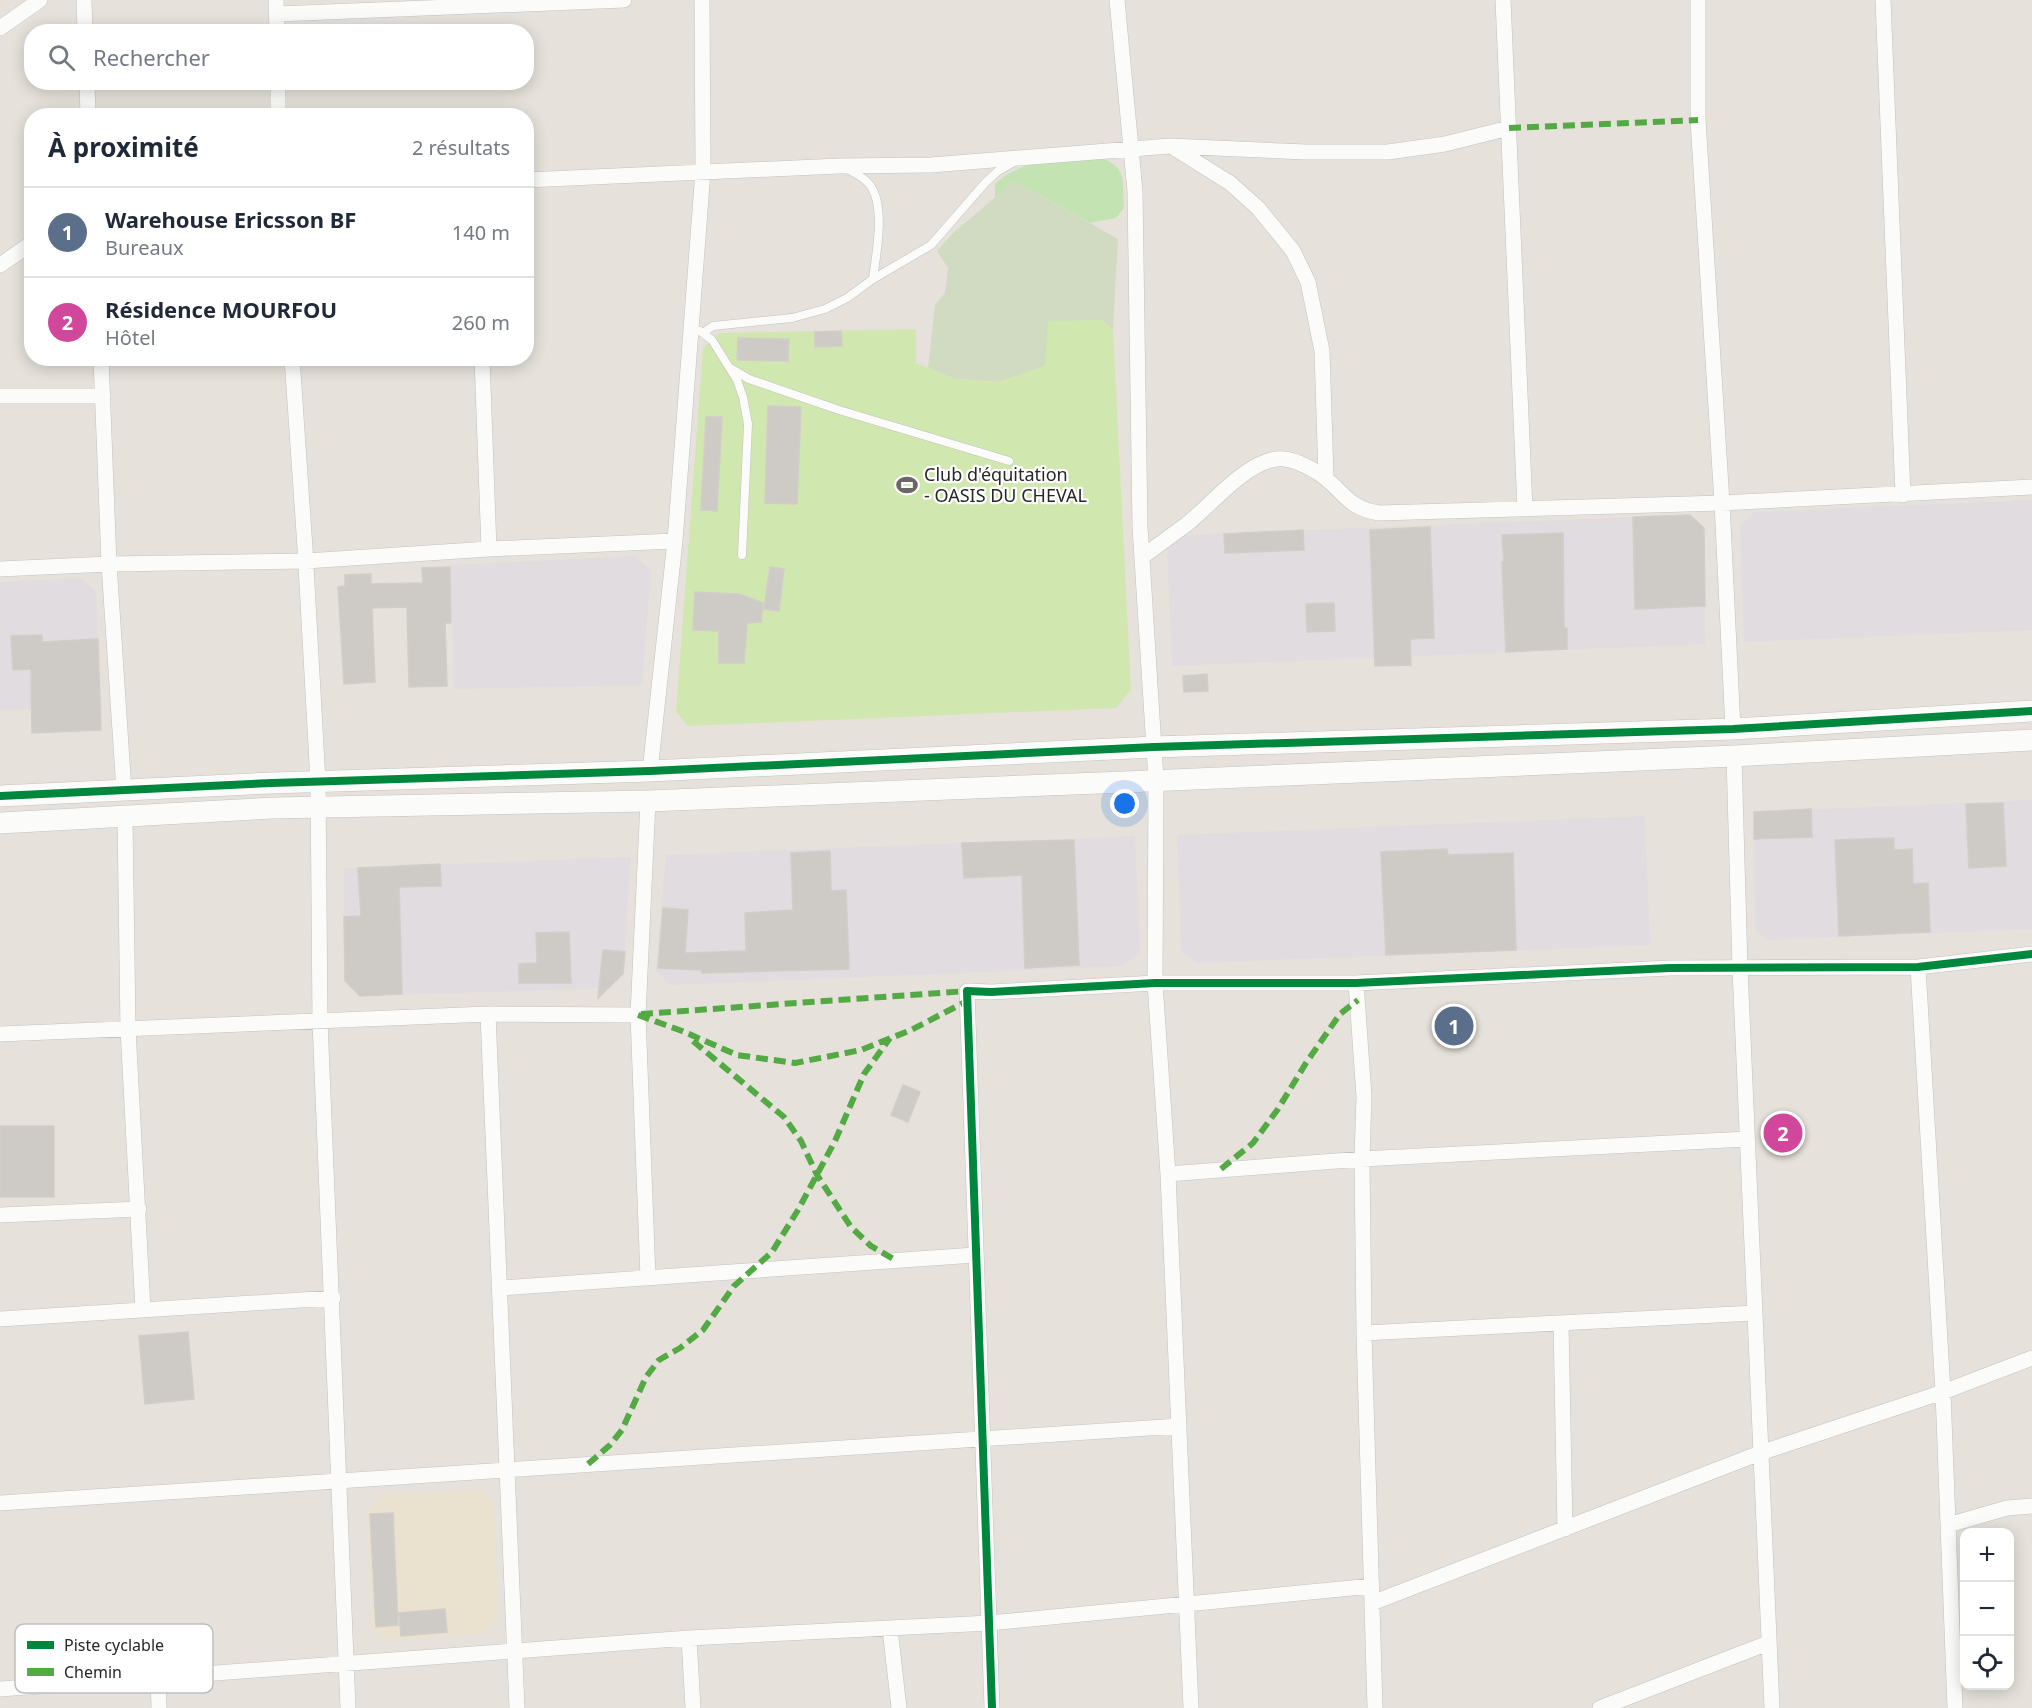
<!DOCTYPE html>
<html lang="fr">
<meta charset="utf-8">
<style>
body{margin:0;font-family:"Noto Sans",sans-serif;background:#f2f2f3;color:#1f2937}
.controls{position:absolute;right:18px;bottom:18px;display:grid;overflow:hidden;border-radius:12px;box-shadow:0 3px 15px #0003}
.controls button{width:54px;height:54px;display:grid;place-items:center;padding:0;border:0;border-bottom:2px solid #e0e1e3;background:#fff;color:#1f2937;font:30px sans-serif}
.you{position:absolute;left:1125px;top:804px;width:21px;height:21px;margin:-15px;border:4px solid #fff;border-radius:50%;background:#1a73e8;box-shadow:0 0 0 9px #1a73e833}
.badge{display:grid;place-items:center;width:39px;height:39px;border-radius:50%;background:#7c3aed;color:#fff;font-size:20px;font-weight:700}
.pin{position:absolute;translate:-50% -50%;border:3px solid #fff;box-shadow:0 2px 6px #0006}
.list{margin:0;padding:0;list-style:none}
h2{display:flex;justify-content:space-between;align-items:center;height:78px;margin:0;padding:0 24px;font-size:26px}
h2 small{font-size:20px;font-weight:400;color:#747a83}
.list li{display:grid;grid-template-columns:39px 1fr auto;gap:18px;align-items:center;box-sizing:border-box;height:90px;padding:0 24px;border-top:2px solid #e0e1e3}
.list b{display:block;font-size:22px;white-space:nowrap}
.list p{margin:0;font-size:20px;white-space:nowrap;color:#747a83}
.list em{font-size:20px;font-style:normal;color:#747a83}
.icon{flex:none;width:33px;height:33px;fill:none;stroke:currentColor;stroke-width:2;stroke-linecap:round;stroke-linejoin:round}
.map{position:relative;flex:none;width:2032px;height:1708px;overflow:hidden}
.search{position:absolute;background:#fff;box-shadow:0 3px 15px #0003;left:24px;top:24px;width:510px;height:66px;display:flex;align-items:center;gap:15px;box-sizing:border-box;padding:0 21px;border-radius:24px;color:#747a83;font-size:22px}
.panel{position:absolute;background:#fff;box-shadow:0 3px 15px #0003;left:24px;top:108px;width:510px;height:258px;border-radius:24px}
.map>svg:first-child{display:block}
</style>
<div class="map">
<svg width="2032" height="1708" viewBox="0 0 2032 1708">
<rect width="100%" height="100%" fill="#e6e2db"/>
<!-- industrial -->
<path fill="#e0dcdf" d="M2032,500V630L1744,642L1740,525L1755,512Z
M1690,515L1704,528L1705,644L1172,666L1167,551L1179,535Z
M636,556L651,571L642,685L454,689L451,565Z
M81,578L96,592L100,707L0,710V582Z
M2032,800V929L1768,940L1755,930L1754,812Z
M1645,816L1650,945L1196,963L1181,950L1177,835Z
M1135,836L1140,952L1123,966L671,985L656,971L666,855Z
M631,857L623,974L608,988L360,996L345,981L344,868Z"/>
<!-- education -->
<path fill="#eae2cf" d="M479,1490L494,1503L498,1617L483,1633L388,1640L373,1630L366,1513L382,1496Z"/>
<!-- green -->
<path fill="#c4e3b2" d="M1101,158C1128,167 1122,183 1124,208L1116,218L1090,223L1014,181L995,198V184C1023,157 1064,160 1101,158Z"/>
<!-- cemetery -->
<path fill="#d1dbc2" d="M1014,181L1118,239L1113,330L1101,320L1045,366L999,382L955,379L928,368L935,305L945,293L948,268L937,251L952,234Z"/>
<!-- pitch -->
<path fill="#d1e7b0" d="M1101,320L1113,330L1131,690L1116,708L688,726L676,712L703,348L720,333L916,329V363L955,379L999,382L1045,366L1048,321Z"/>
<!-- building -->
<path fill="#cecbc7" stroke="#d1cdc8" stroke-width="1.5" d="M841,331L842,346L815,347V332Z
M738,338L789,339L788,361L737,360Z
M768,406L801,407L797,504L765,503Z
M706,417H722L717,511L701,510Z
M1690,515L1704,528L1705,606L1635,609L1633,517Z
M1430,527L1434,638L1410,639L1411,665L1375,666L1370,530Z
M1303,530L1304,550L1225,553L1224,534Z
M1563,533L1564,628H1567V649L1506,652L1502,562H1504L1502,535Z
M450,567L451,623H445L447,686L409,687L407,607L372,608L375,682L344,684L338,587L345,586V575L371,574V584L423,583L422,568Z
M770,567L784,569L779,611L764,609Z
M695,592L739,594L763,603L761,622L747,623L744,663H719V631L693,630Z
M1334,603L1335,631L1307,632L1306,604Z
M42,635V642L98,639L101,730L32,733L31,669L13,670L11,636Z
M1207,674L1208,691L1184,692L1183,676Z
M2003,803L2006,866L1969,868L1966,804Z
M1811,809L1812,837L1754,839V812Z
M1894,838V850L1912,849L1913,884L1928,883L1930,932L1839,936L1835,840Z
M1074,840L1079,965L1025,968L1022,875L964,878L962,843Z
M1447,849L1448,855L1513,853L1516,950L1386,955L1381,852Z
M830,851L831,891L846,890L849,969L702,973V970L658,968L663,908L688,910L685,953L746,951L745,913L793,910L791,853Z
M440,864L441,886L399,887L402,994L360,996L345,981L344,917L361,916L358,868Z
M569,932L571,983H519V964L537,963L536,933Z
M603,950L625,952L623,974L598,998Z
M903,1085L920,1092L908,1122L891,1115Z
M0,1126H54V1197H0Z
M188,1332L194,1399L145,1404L139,1336Z
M393,1513L398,1625L376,1627L370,1514Z
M445,1609L447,1632L401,1636L399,1613Z"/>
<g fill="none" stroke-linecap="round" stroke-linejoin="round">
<defs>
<path id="lane" d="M847,169C855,173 865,178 870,185C886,207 876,254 873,279
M700,331L712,340L737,380L743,397L748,424L742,555
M703,333L713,326L792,318L825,309L847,298L873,279L931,245L985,183L998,171L1014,162
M730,368L749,379L839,410L1009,461"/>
<path id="street" d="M84,0L85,32
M276,0L277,32
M1117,0L1135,191L1140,527L1156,780L1155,983L1168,1174L1191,1708
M1503,0L1525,509
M1698,0V120L1722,503L1733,729
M1883,0L1903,495
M277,14L624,0
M0,28L40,0
M87,82L88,116
M278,82V116
M1174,148L1230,183L1258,208L1293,251L1308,282L1322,351L1326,477
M526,180L839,166L931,165L1170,146L1306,152H1388L1445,144L1509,128
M0,265L32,243
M101,358L109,564L124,791
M292,358L305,548L318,782L320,1021L348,1708
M482,358L489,549
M0,396H103
M1142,557C1157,546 1172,535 1187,524C1211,505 1244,464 1276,459C1288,457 1305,465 1315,471C1342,486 1344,508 1379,513L1722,503L2032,487
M0,569L109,564L306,561L489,549L675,541
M1734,756L1740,968L1772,1708
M650,771L675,541L703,171L702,0
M125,818L128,1029L143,1310
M1918,967L1943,1392L1955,1708
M1356,983L1364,1096L1362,1159L1364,1333L1375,1708
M488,1014L517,1708
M0,1034L488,1014L638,1015
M1168,1174L1362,1159L1747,1139
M0,1215L139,1209
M648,1278L638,1015L648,801
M501,1288L975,1255
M0,1319L333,1298
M1561,1323L1565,1529
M1364,1333L1755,1313
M0,1503L1179,1426
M1948,1525L2007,1508L2032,1506
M1372,1603L1760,1453L1943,1392L2032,1358
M890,1629L899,1708
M689,1638L693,1708
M158,1678L159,1708
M0,1689L689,1638L990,1623L1372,1586
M992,1708L967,991L991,992L1155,983H1356L1670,968L1918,967L2032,954
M1600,1708L1768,1643"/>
<path id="secondary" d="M0,796L272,783L650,771L1154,747L1733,729L2032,711
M0,823L273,808L648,801L1124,782L1734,756L2032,740"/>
</defs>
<!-- lane casing -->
<use href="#lane" stroke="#c3c1c1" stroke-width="9"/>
<!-- street casing -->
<use href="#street" stroke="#c3c1c1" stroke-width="16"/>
<!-- secondary casing -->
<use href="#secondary" stroke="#c3c1c1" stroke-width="22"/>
<!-- lane -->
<use href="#lane" stroke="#fbfbfa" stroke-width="8"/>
<!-- street -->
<use href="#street" stroke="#fbfbfa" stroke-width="15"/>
<!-- secondary -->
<use href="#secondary" stroke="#fbfbfa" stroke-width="21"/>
<!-- quiet -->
<path stroke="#53aa44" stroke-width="6" stroke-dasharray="12 6" stroke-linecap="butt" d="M1509,128L1698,120
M641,1014L967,991
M638,1015L682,1031L737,1055L795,1063L861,1050L911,1030L971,999
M693,1041L784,1117L801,1141L817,1175L851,1227L871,1246L895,1260
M1221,1169L1253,1143L1278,1109L1306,1063L1340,1014L1358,1000
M588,1464L610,1445L622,1430L646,1377L659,1360L680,1348L703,1330L734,1286L772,1252L798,1210L835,1141L864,1074L890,1038"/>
<defs>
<path id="cycleway" d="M0,796L272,783L650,771L1154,747L1733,729L2032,711
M992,1708L967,991L991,992L1155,983H1356L1670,968L1918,967L2032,954"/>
</defs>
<!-- cycleway casing -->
<use href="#cycleway" stroke="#fff" stroke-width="11"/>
<!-- cycleway -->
<use href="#cycleway" stroke="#00873e" stroke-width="8"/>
</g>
<!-- icons -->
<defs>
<symbol id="stadium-bare" viewBox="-9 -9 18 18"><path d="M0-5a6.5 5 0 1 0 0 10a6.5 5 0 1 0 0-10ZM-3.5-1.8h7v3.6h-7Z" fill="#6a6866" stroke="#fff" stroke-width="2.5" paint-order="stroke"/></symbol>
</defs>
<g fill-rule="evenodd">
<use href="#stadium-bare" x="892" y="470" width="30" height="30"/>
</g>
<g text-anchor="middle" stroke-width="4.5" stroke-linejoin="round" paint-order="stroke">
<!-- poi labels -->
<g font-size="18" fill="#272727" stroke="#fff" text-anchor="start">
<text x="924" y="481">Club d'équitation<tspan x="924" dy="21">- OASIS DU CHEVAL</tspan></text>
</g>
</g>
<!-- legend -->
<rect x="15" y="1624" width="198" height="69" rx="9" fill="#fff" stroke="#bebebe" stroke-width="1.5"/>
<rect x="27" y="1641" width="27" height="8" fill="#00873e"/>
<rect x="27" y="1668" width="27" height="8" fill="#53aa44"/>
<g font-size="16" fill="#272727">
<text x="64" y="1651">Piste cyclable</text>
<text x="64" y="1678">Chemin</text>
</g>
</svg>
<div class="controls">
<button>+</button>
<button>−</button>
<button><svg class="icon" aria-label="locate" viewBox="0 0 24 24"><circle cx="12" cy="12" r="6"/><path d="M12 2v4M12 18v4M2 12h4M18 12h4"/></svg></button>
</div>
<div class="you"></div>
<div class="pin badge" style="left:1454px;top:1026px;background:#5c6f8a">1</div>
<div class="pin badge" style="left:1783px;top:1133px;background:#d1479c">2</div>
<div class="search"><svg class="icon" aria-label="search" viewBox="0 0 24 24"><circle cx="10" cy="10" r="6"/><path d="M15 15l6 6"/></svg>Rechercher</div>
<section class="panel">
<h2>À proximité<small>2 résultats</small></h2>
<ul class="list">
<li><span class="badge" style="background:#5c6f8a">1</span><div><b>Warehouse Ericsson BF</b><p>Bureaux</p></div><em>140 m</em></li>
<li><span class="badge" style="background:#d1479c">2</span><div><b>Résidence MOURFOU</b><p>Hôtel</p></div><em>260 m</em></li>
</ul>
</section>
</div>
